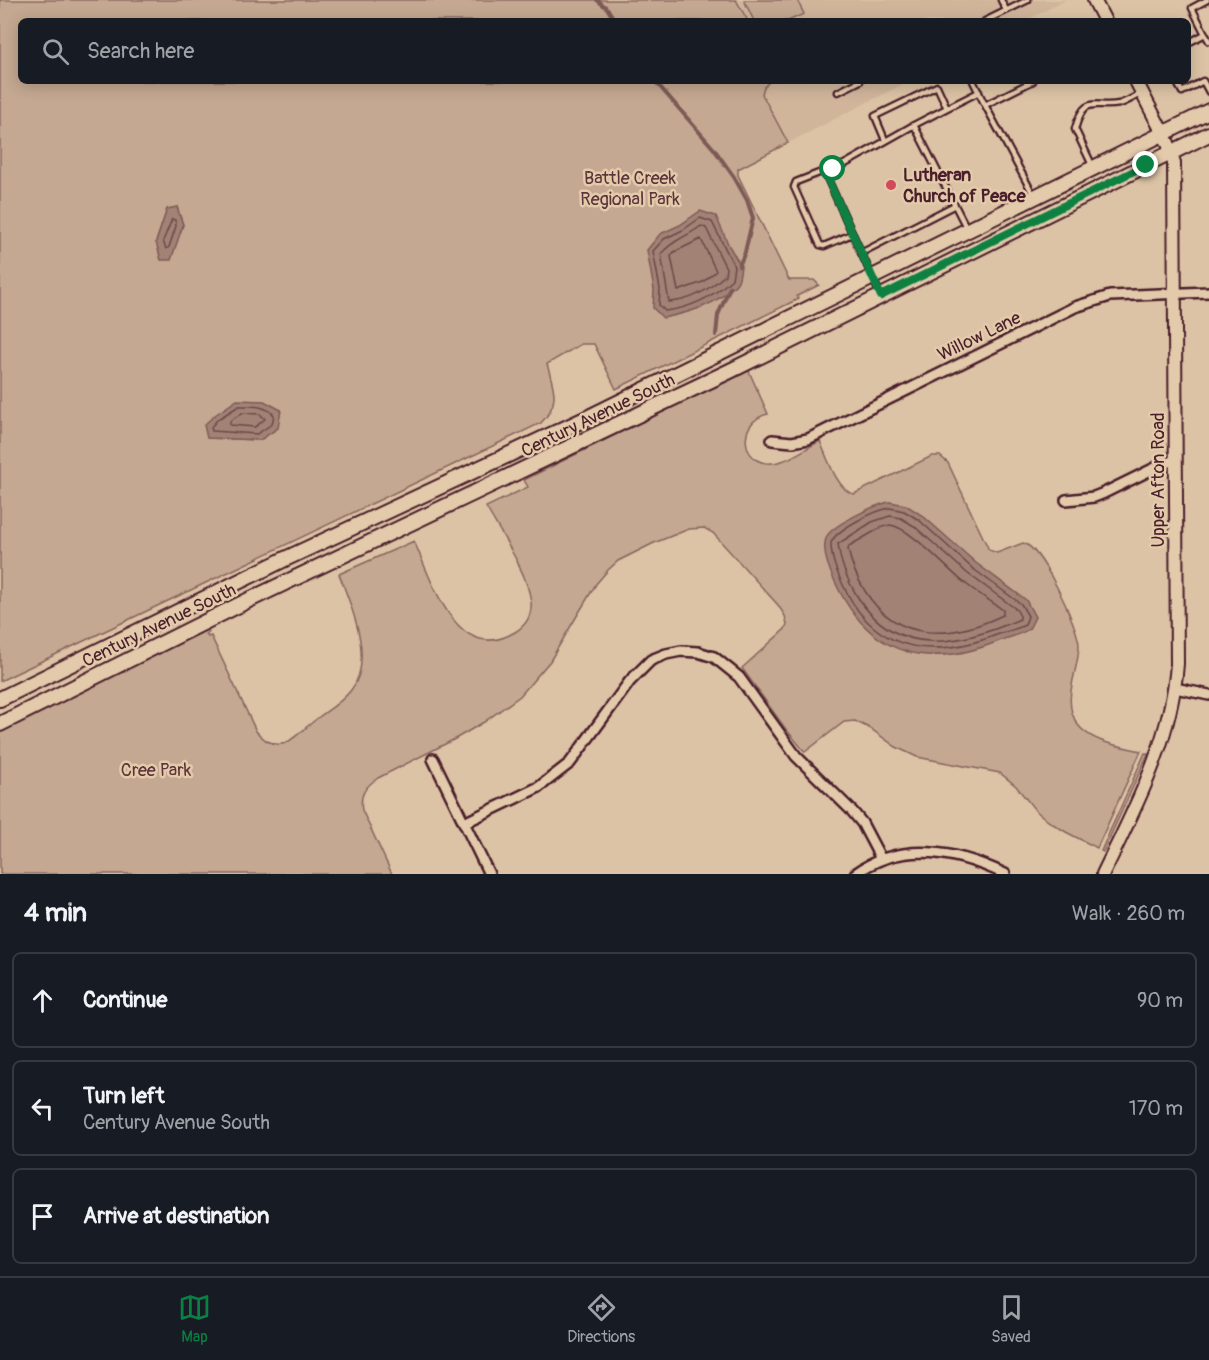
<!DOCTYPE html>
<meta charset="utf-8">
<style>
body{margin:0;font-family:Pangolin,sans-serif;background:#20242c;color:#f1f3f6}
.stop{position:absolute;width:18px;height:18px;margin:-14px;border:4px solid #0b8043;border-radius:50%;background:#fff}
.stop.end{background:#0b8043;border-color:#fff;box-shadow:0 2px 6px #0008}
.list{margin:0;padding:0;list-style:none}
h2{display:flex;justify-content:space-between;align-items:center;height:78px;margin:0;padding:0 24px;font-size:26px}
h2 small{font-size:20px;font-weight:400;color:#9ea1a6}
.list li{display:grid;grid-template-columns:39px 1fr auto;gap:18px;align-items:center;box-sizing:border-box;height:96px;margin:0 12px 12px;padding:0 12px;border:2px solid #363941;border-radius:9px}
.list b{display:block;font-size:22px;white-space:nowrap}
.list p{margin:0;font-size:20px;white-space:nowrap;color:#9ea1a6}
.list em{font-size:20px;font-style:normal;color:#9ea1a6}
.icon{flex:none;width:33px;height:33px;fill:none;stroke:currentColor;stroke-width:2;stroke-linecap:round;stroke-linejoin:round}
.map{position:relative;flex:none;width:1209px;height:874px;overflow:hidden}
.search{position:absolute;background:#171b24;box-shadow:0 3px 15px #0003;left:18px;right:18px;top:18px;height:66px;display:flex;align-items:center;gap:15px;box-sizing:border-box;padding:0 21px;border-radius:9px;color:#9ea1a6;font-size:22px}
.sheet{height:402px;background:#171b24}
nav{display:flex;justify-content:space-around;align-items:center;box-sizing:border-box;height:84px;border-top:2px solid #363941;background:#171b24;font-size:16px;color:#9ea1a6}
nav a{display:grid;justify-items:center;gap:3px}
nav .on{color:#0b8043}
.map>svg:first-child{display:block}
</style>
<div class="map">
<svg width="1209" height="874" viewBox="0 0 1209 874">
<rect width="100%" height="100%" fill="#dcc3a5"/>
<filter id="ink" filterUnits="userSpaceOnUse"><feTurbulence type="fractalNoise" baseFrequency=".0167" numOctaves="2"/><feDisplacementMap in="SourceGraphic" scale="12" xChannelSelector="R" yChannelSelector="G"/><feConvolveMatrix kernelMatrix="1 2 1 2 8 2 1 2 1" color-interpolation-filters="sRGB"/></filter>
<g filter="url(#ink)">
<!-- built -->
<path fill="#d0b59b" d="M713,0H1066L1025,21H724Z
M755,81H909L788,143Z"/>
<!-- green -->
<path fill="#c4a891" stroke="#87645e" stroke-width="1.5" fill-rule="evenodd" d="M0,0H736L748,21H21V81H770L764,87L762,94L788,143L738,169V175L789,280H814L819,285L797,296L798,299L616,389L594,344H581L547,364C554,389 561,402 541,423L0,681ZM177,207L183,225L156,242L167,210ZM281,410L277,428L260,440L207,438Z
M744,0H797L804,14L788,21H754Z
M748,369L768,414C736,421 741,466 772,463C788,462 806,448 820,441C826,455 838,492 854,494L932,456H940L948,463L989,550L997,553L1023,543C1041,546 1078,626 1079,645C1079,672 1060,700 1078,725C1092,743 1121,746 1141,751L1097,848L1066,832L1048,821L1035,810L1016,786L1000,773L917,757L896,747L871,729L855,721L844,722L805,752L785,728L742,668L785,629L787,624L785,616L778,605L713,533L704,528L689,529L654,543L618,561L608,570L596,584L550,661L520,696L484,722L455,739L378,778C366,786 359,794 362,810L392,874H0V731L208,629L209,632L206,634L208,637L211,636L256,731C264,741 273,747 286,743C298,736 308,725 319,717C330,709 343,701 351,690C375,660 351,605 339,574L414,541C432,581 457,667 515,632C527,625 532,615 531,602C527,571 501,534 486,507L528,487L524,480Z
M1145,753L1148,754L1103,852L1101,851Z"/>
<!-- water -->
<path fill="#a18275" stroke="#7e5a57" stroke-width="1.5" d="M177,207L183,225L171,260H161L156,242L167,209Z
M700,211L716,216L729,246L741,266C740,272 740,280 736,284C718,305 688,313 663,318L653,308L654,290L647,250L660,234L680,225Z
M237,400L264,401L281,410L278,428L260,440L207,438L204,425L215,415Z
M890,502L906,505L923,516L976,563L1026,600L1035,617L1029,629C1020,635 1009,637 999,641C928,670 871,657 836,584C830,572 820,550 827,536C833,525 876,504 890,502Z"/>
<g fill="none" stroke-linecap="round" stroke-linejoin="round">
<!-- shore -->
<path stroke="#6d4749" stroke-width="1.5" d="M700,218L712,222L734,266L732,279C713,297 691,308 665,311L659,305L660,289L653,251L664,239L683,230Z
M172,219L175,220L176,226L169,247L166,249L163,241Z
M701,226L706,228L726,268L725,275C710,289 690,301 669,302L661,254C671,241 688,236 701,226Z
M701,239L716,271L703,282L678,291L671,256L674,252Z
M239,406C252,406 265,405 274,415L272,424L257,434L212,431L211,427L218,419Z
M242,413L260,414L265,419L255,427L230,425V421Z
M890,508L904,511L919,520L972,568L1021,604L1028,616L1025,625C1017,629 1008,631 999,634C938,658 879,656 846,591C838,575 831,560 831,543C836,529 876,510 890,508Z
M890,516L901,518L914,526L967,573L1016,609L1020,616V619C961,645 897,660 857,596C847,580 840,563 838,544L872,522Z
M890,525C909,527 944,566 961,580C974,591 989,600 1003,610V615C953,639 898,644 865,591C857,578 851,564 848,549L849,546L882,527Z"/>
<!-- stream -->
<path stroke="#7e5a57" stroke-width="4" d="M597,0L607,8L615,21
M655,81L714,149L734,177L747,200L753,218L745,252L739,266
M716,335L718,315L730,287"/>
<defs>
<path id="service" d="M1001,0L1006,10
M985,21L1028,0
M1205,34L1192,8L1207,0
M1188,43L1205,34L1209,41
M973,81L985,105
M1033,81L985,105L1034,196
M1176,81L1182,92L1203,81L1209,92
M838,92L860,81
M947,108L979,92
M885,140L875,116L937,86L947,108L914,125
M1092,165L1075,129C1085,93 1095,109 1119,104C1127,102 1134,97 1142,93
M824,171L796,182L794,187L820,245L824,246L852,234
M861,253L955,205
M880,294L824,171L845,164L914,125L966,227"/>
<path id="minor" d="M772,440L792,442L808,439L1075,307L1110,296L1209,292
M1066,500L1094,497L1104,493L1165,463L1176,460
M1175,688L1209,695
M433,759L489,874
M464,823L539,787L570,763L630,681L651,660L666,654L681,651L698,652L714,657L739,677L796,756L852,811L862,823L881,859
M855,874C901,840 957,851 1005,874"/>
<path id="tertiary" d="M1094,0L1105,21
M1103,874C1136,806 1171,741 1177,664L1174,163L1168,143L1136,81"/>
<path id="secondary" d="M0,699L285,559L585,419L1209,111
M0,724L249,600L730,371L1209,134"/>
</defs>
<!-- service casing -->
<use href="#service" stroke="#4a1f2b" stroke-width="9"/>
<!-- minor casing -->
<use href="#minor" stroke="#4a1f2b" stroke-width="14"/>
<!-- tertiary casing -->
<use href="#tertiary" stroke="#4a1f2b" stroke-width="16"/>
<!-- secondary casing -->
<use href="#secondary" stroke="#4a1f2b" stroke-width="18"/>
<!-- service -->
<use href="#service" stroke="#e2caaa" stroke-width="4.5"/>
<!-- minor -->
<use href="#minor" stroke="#e2caaa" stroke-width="9"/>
<!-- tertiary -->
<use href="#tertiary" stroke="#e2caaa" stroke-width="12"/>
<!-- secondary -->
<use href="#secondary" stroke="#e2caaa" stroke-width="14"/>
</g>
</g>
<g fill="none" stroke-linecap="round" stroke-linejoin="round" filter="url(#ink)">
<!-- route -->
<path stroke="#0b8043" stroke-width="8" d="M833,169L824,171L881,296L1146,165"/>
</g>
<!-- markers -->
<circle fill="#d1495b" stroke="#e2caaa" stroke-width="2" cx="891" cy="185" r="6"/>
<g text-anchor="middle" stroke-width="5" stroke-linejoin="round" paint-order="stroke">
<!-- poi labels -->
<g font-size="18" font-weight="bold" fill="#4a1f2b" stroke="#e2caaa" text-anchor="start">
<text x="903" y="181">Lutheran<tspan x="903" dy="21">Church of Peace</tspan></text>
</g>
<!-- park labels -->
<g font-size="18" fill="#5c343a" stroke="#e2caaa">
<text x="630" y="184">Battle Creek<tspan x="630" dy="21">Regional Park</tspan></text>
<text x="156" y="776">Cree Park</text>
</g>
<!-- street labels -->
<g font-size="18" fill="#4a1f2b" stroke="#e2caaa">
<text transform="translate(979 336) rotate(-26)" y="6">Willow Lane</text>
<text transform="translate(598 415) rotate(-26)" y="6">Century Avenue South</text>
<text transform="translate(1158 480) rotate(-90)" y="6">Upper Afton Road</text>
<text transform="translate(159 625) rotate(-26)" y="6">Century Avenue South</text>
</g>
</g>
</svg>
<div class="stop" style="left:833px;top:169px"></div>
<div class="stop end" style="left:1146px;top:165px"></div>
<div class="search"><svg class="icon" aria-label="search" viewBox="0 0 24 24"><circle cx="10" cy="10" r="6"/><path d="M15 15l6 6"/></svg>Search here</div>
</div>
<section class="sheet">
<h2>4 min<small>Walk · 260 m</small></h2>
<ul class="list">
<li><svg class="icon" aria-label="ahead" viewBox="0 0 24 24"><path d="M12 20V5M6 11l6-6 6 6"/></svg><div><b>Continue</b></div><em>90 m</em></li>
<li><svg class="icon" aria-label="left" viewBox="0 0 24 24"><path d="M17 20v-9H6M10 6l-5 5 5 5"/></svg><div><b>Turn left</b><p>Century Avenue South</p></div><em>170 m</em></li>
<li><svg class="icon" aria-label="arrive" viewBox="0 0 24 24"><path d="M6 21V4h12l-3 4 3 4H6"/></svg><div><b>Arrive at destination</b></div></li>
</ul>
</section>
<nav>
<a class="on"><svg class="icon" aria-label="map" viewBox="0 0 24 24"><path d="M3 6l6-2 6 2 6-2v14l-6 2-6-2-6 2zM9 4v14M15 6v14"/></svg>Map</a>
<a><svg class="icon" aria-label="directions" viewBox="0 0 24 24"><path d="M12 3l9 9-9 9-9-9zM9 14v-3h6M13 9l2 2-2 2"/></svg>Directions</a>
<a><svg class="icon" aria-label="saved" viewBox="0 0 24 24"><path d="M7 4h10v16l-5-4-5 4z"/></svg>Saved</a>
</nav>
